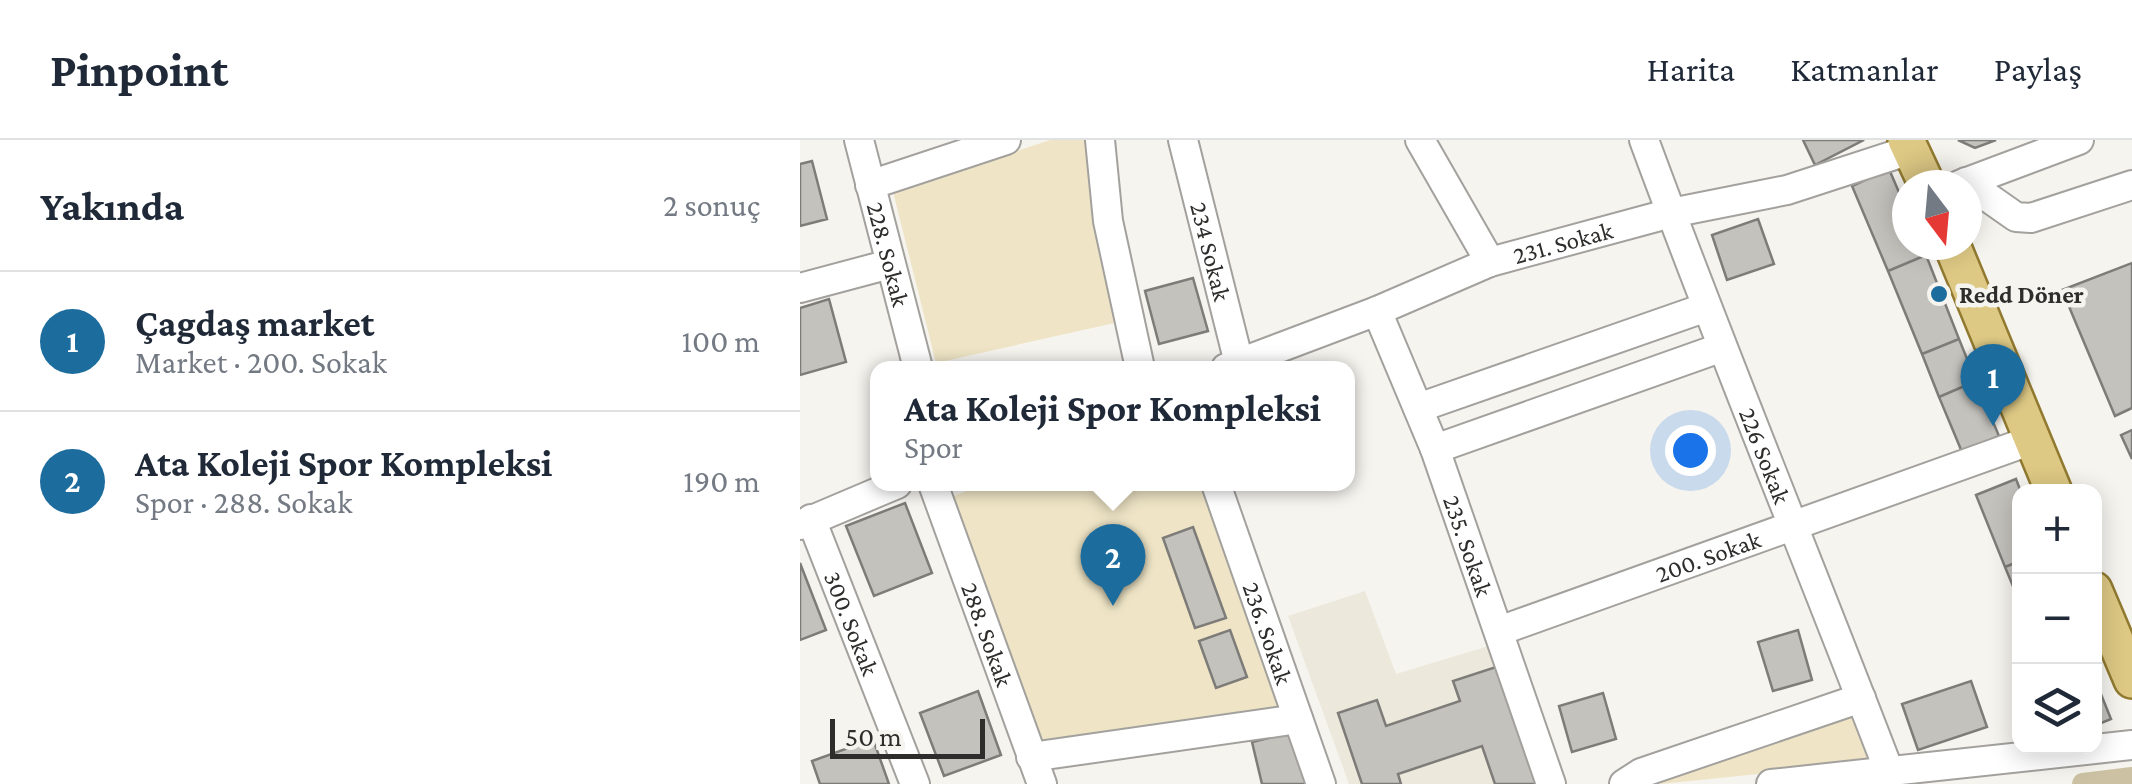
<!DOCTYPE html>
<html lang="tr">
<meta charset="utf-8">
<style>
body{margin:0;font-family:"Crimson Pro",serif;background:#f2f2f3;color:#1f2937}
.controls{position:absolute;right:30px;bottom:30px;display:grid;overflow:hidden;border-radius:20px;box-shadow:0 5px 25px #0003}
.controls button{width:90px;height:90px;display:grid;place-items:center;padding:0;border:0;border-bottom:2px solid #e0e1e3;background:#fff;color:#1f2937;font:50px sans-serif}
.compass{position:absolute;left:1092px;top:30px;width:90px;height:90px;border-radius:50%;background:#fff;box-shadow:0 5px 25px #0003;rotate:164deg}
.scale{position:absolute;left:30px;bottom:25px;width:155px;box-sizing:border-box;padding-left:10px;border:5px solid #2e2d2b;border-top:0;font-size:28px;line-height:35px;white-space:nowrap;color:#2e2d2b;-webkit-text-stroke:8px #f6f4ef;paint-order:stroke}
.you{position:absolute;left:890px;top:310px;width:35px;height:35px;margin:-25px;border:8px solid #fff;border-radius:50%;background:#1a73e8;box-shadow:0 0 0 15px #1a73e833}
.badge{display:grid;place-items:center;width:65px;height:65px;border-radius:50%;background:#1c6c9e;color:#fff;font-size:32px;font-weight:700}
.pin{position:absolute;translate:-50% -82px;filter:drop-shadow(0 2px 5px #0008)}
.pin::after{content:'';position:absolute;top:52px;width:35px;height:30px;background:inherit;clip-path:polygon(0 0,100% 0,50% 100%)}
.popup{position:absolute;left:70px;top:221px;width:485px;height:130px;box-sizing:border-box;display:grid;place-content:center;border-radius:20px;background:#fff;filter:drop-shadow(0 2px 8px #0005);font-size:32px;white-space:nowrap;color:#747a83}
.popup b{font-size:38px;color:#1f2937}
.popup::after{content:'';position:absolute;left:50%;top:100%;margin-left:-20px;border:20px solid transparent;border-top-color:#fff}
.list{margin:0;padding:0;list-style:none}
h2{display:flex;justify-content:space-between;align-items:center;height:130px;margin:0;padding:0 40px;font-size:42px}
h2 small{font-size:32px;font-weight:400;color:#747a83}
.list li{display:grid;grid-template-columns:65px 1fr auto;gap:30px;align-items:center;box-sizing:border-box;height:140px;padding:0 40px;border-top:2px solid #e0e1e3}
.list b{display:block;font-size:38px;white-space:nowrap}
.list p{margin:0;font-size:32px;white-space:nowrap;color:#747a83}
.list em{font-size:32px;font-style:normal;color:#747a83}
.icon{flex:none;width:55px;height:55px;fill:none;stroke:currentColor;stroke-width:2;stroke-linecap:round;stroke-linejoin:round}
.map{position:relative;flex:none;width:1332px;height:644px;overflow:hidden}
header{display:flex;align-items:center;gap:60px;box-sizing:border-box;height:140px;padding:0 50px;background:#fff;border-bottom:2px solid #e0e1e3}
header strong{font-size:48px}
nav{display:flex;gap:55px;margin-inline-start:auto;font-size:35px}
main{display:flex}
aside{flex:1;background:#fff}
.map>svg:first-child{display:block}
</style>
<header>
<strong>Pinpoint</strong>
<nav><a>Harita</a><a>Katmanlar</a><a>Paylaş</a></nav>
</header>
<main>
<aside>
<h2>Yakında<small>2 sonuç</small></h2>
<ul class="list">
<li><span class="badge">1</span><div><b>Çagdaş market</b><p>Market · 200. Sokak</p></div><em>100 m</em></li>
<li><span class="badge">2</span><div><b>Ata Koleji Spor Kompleksi</b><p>Spor · 288. Sokak</p></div><em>190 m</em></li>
</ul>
</aside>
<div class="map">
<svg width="1332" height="644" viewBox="0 0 1332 644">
<rect width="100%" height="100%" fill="#f6f4ef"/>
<!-- built -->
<path fill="#ece8dc" d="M565,451L596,534L695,504L742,644H549L488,476Z"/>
<!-- green -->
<path fill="#efe5c6" d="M250,0H290L319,182L136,223L93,52Z
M186,344H409L479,571L237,614L140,361Z
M1057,572L1076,622L861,644L859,637Z"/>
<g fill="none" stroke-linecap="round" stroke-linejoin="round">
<!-- canal -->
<path stroke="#ccc2a3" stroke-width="22" d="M1283,644L1332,638"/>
</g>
<!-- building -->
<path fill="#c4c2bd" stroke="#7e7c78" stroke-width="2.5" d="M1003,0H1064L1015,25Z
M1158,0H1196L1175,8Z
M12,21L27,79L0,86V24Z
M1089,29L1107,71V105H1121L1126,115L1088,131L1052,46Z
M958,79L974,124L927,140L912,95Z
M1126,115L1159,199L1122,214L1088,131Z
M1332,123V268L1315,276L1262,150Z
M393,138L408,191L359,204L345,151Z
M29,159L46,222L0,235V168Z
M1159,199L1176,241L1139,257L1122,214Z
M1176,241L1199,296L1162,312L1139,257Z
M1332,290V319L1321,295Z
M1216,339L1221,352L1220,421L1205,427L1176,355Z
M105,363L132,433L74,456L46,386Z
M393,387L426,478L395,488L363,398Z
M1220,421V463L1205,427Z
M0,423L26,490L0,500Z
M430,490L447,537L416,548L399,501Z
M998,490L1012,540L973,551L958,502Z
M699,526L739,644H695L682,606L598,634L601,644H562L538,573L577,560L586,586L660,561L653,541Z
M1294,537L1311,579L1294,586Z
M1171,541L1187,587L1118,610L1102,564Z
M178,551L201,615L144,636L120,573Z
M803,553L816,599L772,612L759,566Z
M493,592L506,644H462L452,602Z
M73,599L89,644H20L12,621Z"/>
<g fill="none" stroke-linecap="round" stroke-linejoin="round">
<defs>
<g id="minor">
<path id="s1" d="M59,0L118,228"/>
<path d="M300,0L308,81L340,228"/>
<path id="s2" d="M383,0L439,223"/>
<path d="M620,0L690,122"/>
<path id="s3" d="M844,0C922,212 1008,420 1089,631"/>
<path d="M1166,42L1216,77L1231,78L1332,45"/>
<path d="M70,45L206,0"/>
<path d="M1159,45L1279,0"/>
<path d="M0,148L90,124"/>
<path id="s4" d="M577,171L635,309L751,644"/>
<path id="s5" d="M426,228L577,171L690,122L871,73L987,50L1110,10"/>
<path d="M618,268L904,168"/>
<path d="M635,309L920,208"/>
<path id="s6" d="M133,344L242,644"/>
<path id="s7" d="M416,344L521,644"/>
<path id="s8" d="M11,379L115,644"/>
<path d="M0,385L97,344"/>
<path id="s9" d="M699,491L1232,300"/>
<path d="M231,617L498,579"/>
<path d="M824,644L841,633L1061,558"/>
<path d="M971,644L1332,605"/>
</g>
<path id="major" d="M1106,0L1127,45
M1152,105L1254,352
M1294,450L1332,540"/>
</defs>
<!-- minor casing -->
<use href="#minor" stroke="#a3a19d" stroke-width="32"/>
<!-- major casing -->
<use href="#major" stroke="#917a30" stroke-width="40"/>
<!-- minor -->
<use href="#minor" stroke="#fff" stroke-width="28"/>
<!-- major -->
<use href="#major" stroke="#ddc884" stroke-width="35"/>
</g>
<!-- markers -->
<circle fill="#1c6c9e" stroke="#f6f4ef" stroke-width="4" cx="1139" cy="154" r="10"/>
<g text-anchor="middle" stroke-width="9" stroke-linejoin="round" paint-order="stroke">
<!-- street labels -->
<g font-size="25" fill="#2e2d2b" stroke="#f6f4ef">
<text dy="9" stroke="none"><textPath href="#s5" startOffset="360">231. Sokak</textPath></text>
<text dy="9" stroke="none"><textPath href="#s2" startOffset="115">234 Sokak</textPath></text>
<text dy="9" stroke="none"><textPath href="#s1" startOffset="118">228. Sokak</textPath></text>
<text dy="9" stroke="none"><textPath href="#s3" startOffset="338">226 Sokak</textPath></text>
<text dy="9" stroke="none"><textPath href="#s4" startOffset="252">235. Sokak</textPath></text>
<text dy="9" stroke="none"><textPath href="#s9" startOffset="222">200. Sokak</textPath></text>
<text dy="9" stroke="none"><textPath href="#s8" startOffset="112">300. Sokak</textPath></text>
<text dy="9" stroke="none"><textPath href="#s6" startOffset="160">288. Sokak</textPath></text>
<text dy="9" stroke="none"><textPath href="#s7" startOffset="158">236. Sokak</textPath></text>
</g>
<!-- poi labels -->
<g font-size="25" font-weight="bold" fill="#2e2d2b" stroke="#f6f4ef" text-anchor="start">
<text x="1159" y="163">Redd Döner</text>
</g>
</g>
</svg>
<div class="controls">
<button>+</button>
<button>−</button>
<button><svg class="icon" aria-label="layers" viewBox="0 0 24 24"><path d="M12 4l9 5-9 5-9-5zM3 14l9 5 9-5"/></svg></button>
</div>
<svg class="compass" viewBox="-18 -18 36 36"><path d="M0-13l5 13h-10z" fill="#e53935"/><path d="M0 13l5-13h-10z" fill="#747a83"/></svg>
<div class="scale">50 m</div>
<div class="you"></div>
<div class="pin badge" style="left:1193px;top:286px">1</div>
<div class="pin badge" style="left:313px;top:466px">2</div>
<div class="popup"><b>Ata Koleji Spor Kompleksi</b>Spor</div>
</div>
</main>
